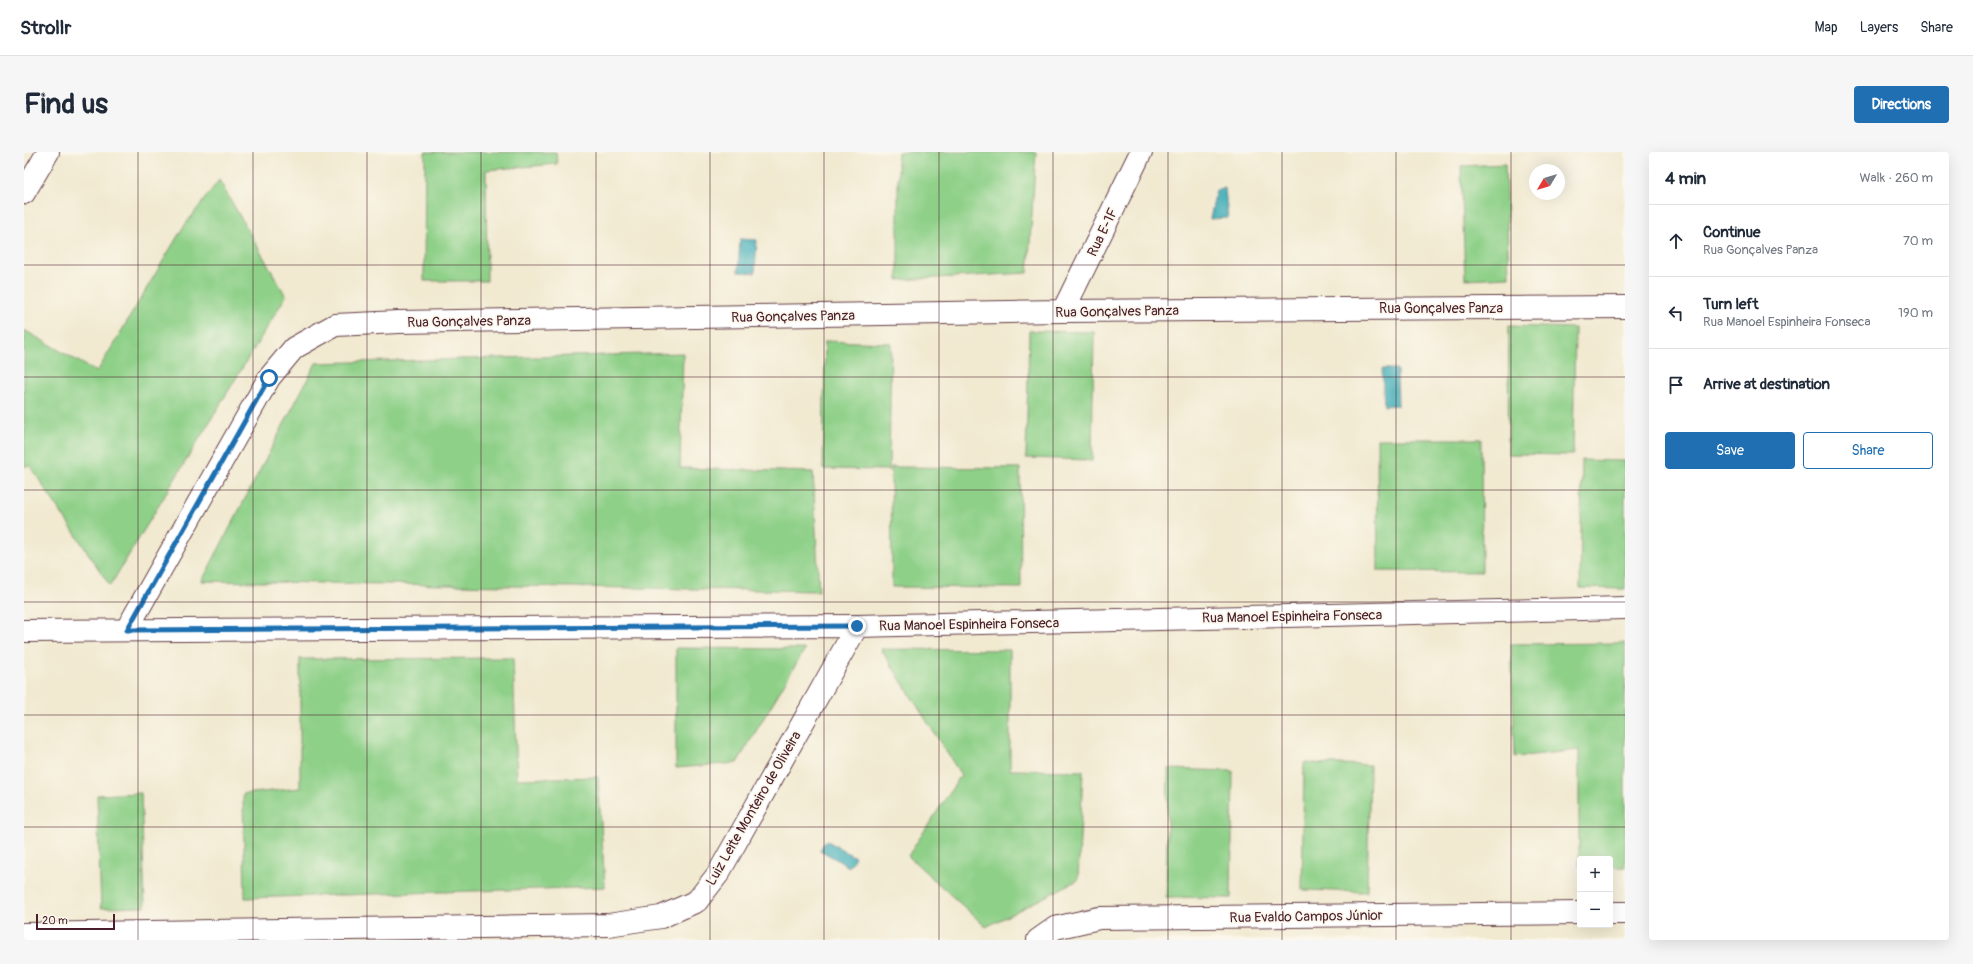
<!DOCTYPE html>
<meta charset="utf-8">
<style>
body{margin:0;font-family:Pangolin,sans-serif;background:#f6f6f7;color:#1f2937}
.controls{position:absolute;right:12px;bottom:12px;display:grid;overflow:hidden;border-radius:4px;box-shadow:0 4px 16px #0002}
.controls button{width:36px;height:36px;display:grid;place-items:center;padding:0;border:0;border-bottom:1px solid #e0e1e3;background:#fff;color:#1f2937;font:20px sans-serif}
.compass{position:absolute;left:1505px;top:12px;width:36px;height:36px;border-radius:50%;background:#fff;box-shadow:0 4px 16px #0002;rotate:232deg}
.scale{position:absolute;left:12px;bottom:10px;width:79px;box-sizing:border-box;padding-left:4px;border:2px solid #4a1f2b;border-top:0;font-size:11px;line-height:14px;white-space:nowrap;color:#4a1f2b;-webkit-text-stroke:3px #fbf7ec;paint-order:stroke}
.stop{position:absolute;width:12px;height:12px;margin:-9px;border:3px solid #1f6fb2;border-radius:50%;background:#fff}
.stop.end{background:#1f6fb2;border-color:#fff;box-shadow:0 1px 4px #0008}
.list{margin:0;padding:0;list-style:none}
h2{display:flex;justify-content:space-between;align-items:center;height:52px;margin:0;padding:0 16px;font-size:17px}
h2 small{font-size:13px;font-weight:400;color:#747a83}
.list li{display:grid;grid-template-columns:26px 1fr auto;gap:12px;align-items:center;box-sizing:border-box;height:72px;padding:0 16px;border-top:1px solid #e0e1e3}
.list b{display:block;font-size:15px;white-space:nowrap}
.list p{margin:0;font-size:13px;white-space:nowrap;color:#747a83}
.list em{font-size:13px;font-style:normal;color:#747a83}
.actions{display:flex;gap:8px;padding:12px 16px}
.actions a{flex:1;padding:9px 0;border:1px solid #1f6fb2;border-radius:4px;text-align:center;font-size:14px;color:#1f6fb2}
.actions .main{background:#1f6fb2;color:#fff}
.icon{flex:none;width:22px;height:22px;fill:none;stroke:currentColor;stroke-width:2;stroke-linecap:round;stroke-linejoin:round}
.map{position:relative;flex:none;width:1601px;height:788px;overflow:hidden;border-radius:4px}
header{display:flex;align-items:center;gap:24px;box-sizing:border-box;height:56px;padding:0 20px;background:#fff;border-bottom:1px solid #e0e1e3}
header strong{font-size:19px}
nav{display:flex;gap:22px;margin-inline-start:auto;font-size:14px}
.intro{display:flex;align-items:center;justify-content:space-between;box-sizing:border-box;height:96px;padding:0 24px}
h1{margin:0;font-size:28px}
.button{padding:10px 18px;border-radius:4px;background:#1f6fb2;color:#fff;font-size:14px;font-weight:700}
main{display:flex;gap:24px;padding:0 24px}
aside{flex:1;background:#fff;border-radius:4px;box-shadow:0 4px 16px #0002}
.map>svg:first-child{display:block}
</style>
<header>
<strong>Strollr</strong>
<nav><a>Map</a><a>Layers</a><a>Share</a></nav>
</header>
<div class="intro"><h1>Find us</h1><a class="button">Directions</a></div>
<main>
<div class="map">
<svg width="1601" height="788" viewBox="0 0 1601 788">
<rect width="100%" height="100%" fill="#fbf7ec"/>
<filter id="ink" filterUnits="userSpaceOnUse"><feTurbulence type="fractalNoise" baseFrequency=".025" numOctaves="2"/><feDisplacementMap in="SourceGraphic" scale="8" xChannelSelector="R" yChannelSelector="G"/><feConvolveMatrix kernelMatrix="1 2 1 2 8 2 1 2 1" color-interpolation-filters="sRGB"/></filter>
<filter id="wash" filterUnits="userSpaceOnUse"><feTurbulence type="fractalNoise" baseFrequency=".012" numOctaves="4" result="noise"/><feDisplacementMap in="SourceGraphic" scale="16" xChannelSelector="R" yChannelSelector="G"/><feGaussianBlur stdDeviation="0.9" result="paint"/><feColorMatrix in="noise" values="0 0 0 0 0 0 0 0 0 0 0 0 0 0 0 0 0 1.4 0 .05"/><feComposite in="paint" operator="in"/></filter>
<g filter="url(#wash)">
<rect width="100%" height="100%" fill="#f1e9d0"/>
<!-- green -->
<path fill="#8ed088" stroke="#6c785a" d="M401,0H532L533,12L462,18L463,129H400Z
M874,0H1012L1004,121L874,128Z
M1481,12L1485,125L1441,127L1437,14Z
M195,28L262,144L86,434L6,314H0V178L73,220L158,77Z
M1485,174L1551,176L1549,303L1484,302Z
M1005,179L1070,180L1068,308L1002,306Z
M801,189L867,191L865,318L799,317Z
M659,201L656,316L789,320L795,439L178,429L292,211Z
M1353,287H1457L1458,420L1354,419Z
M1558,308L1601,309V437L1556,436Z
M867,315L996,316L997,436L868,435Z
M1601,491V715H1586V707H1556L1555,714V598L1491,605L1487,492Z
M652,496L781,497L713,611L652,616Z
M857,497L986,498V618L1059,619L1054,728L962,775L884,704L937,623Z
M489,506L493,627L574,625L581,735L221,746L219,642L276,636V507Z
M1280,611L1346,613L1343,740L1278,738Z
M1144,617L1209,619L1207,746L1142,745Z
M117,641L121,755L77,756L73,643Z"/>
<!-- water -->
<path fill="#3aabb6" stroke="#426570" d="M1201,36L1204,66L1186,67L1192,38Z
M716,87L733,88L731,121L714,120Z
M1358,217H1373L1374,253L1360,254Z
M802,688L831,705L825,715L796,698Z"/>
</g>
<g filter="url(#ink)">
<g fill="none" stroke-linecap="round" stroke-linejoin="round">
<defs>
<path id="street" d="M0,41L24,0
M1039,159L1117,0
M103,477L245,226L270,196L311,173L375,170L1039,159L1601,155
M0,479L833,474L1601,456
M1586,761H1601
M0,782L584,773L637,765L673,749L694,722L833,474
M1014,788L1031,776L1075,766L1556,761"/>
</defs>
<!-- street casing -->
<use href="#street" stroke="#633d44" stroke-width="24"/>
<!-- street -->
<use href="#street" stroke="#fff" stroke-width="22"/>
</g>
</g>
<g fill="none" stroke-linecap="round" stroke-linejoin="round" filter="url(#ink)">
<!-- route -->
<path stroke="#1f6fb2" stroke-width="5" d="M245,226L103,478L833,474"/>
</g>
<!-- grid -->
<path fill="none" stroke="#4a1f2b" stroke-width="1" stroke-opacity="0.55" d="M114,0V788M229,0V788M343,0V788M457,0V788M572,0V788M686,0V788M800,0V788M915,0V788M1029,0V788M1144,0V788M1258,0V788M1372,0V788M1487,0V788M0,113H1601M0,225H1601M0,338H1601M0,450H1601M0,563H1601M0,675H1601"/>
<g text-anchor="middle" stroke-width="3.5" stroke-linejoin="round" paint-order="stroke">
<!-- street labels -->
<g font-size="14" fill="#4a1f2b" stroke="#fbf7ec">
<text transform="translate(1078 80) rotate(-64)" y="5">Rua E-1F</text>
<text x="1417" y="161">Rua Gonçalves Panza</text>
<text transform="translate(1093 159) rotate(-1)" y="5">Rua Gonçalves Panza</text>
<text transform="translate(769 164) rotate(-1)" y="5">Rua Gonçalves Panza</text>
<text transform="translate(445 169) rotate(-1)" y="5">Rua Gonçalves Panza</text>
<text transform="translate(1268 464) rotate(-1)" y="5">Rua Manoel Espinheira Fonseca</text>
<text transform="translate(945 472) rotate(-1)" y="5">Rua Manoel Espinheira Fonseca</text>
<text transform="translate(729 656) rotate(-60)" y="5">Luiz Leite Monteiro de Oliveira</text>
<text transform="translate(1282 764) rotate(-1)" y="5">Rua Evaldo Campos Júnior</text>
</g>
</g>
</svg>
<div class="controls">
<button>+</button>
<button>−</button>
</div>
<svg class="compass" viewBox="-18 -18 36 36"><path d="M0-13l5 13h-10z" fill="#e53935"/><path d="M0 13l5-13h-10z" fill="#747a83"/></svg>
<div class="scale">20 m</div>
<div class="stop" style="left:245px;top:226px"></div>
<div class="stop end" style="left:833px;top:474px"></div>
</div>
<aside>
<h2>4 min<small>Walk · 260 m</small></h2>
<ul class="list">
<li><svg class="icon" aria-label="ahead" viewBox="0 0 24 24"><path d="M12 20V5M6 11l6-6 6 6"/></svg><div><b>Continue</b><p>Rua Gonçalves Panza</p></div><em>70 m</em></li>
<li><svg class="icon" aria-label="left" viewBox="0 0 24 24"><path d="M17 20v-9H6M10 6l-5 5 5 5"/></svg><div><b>Turn left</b><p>Rua Manoel Espinheira Fonseca</p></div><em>190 m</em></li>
<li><svg class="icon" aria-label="arrive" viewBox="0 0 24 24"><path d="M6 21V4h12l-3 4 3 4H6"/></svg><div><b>Arrive at destination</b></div></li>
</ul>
<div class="actions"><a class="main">Save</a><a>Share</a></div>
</aside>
</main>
